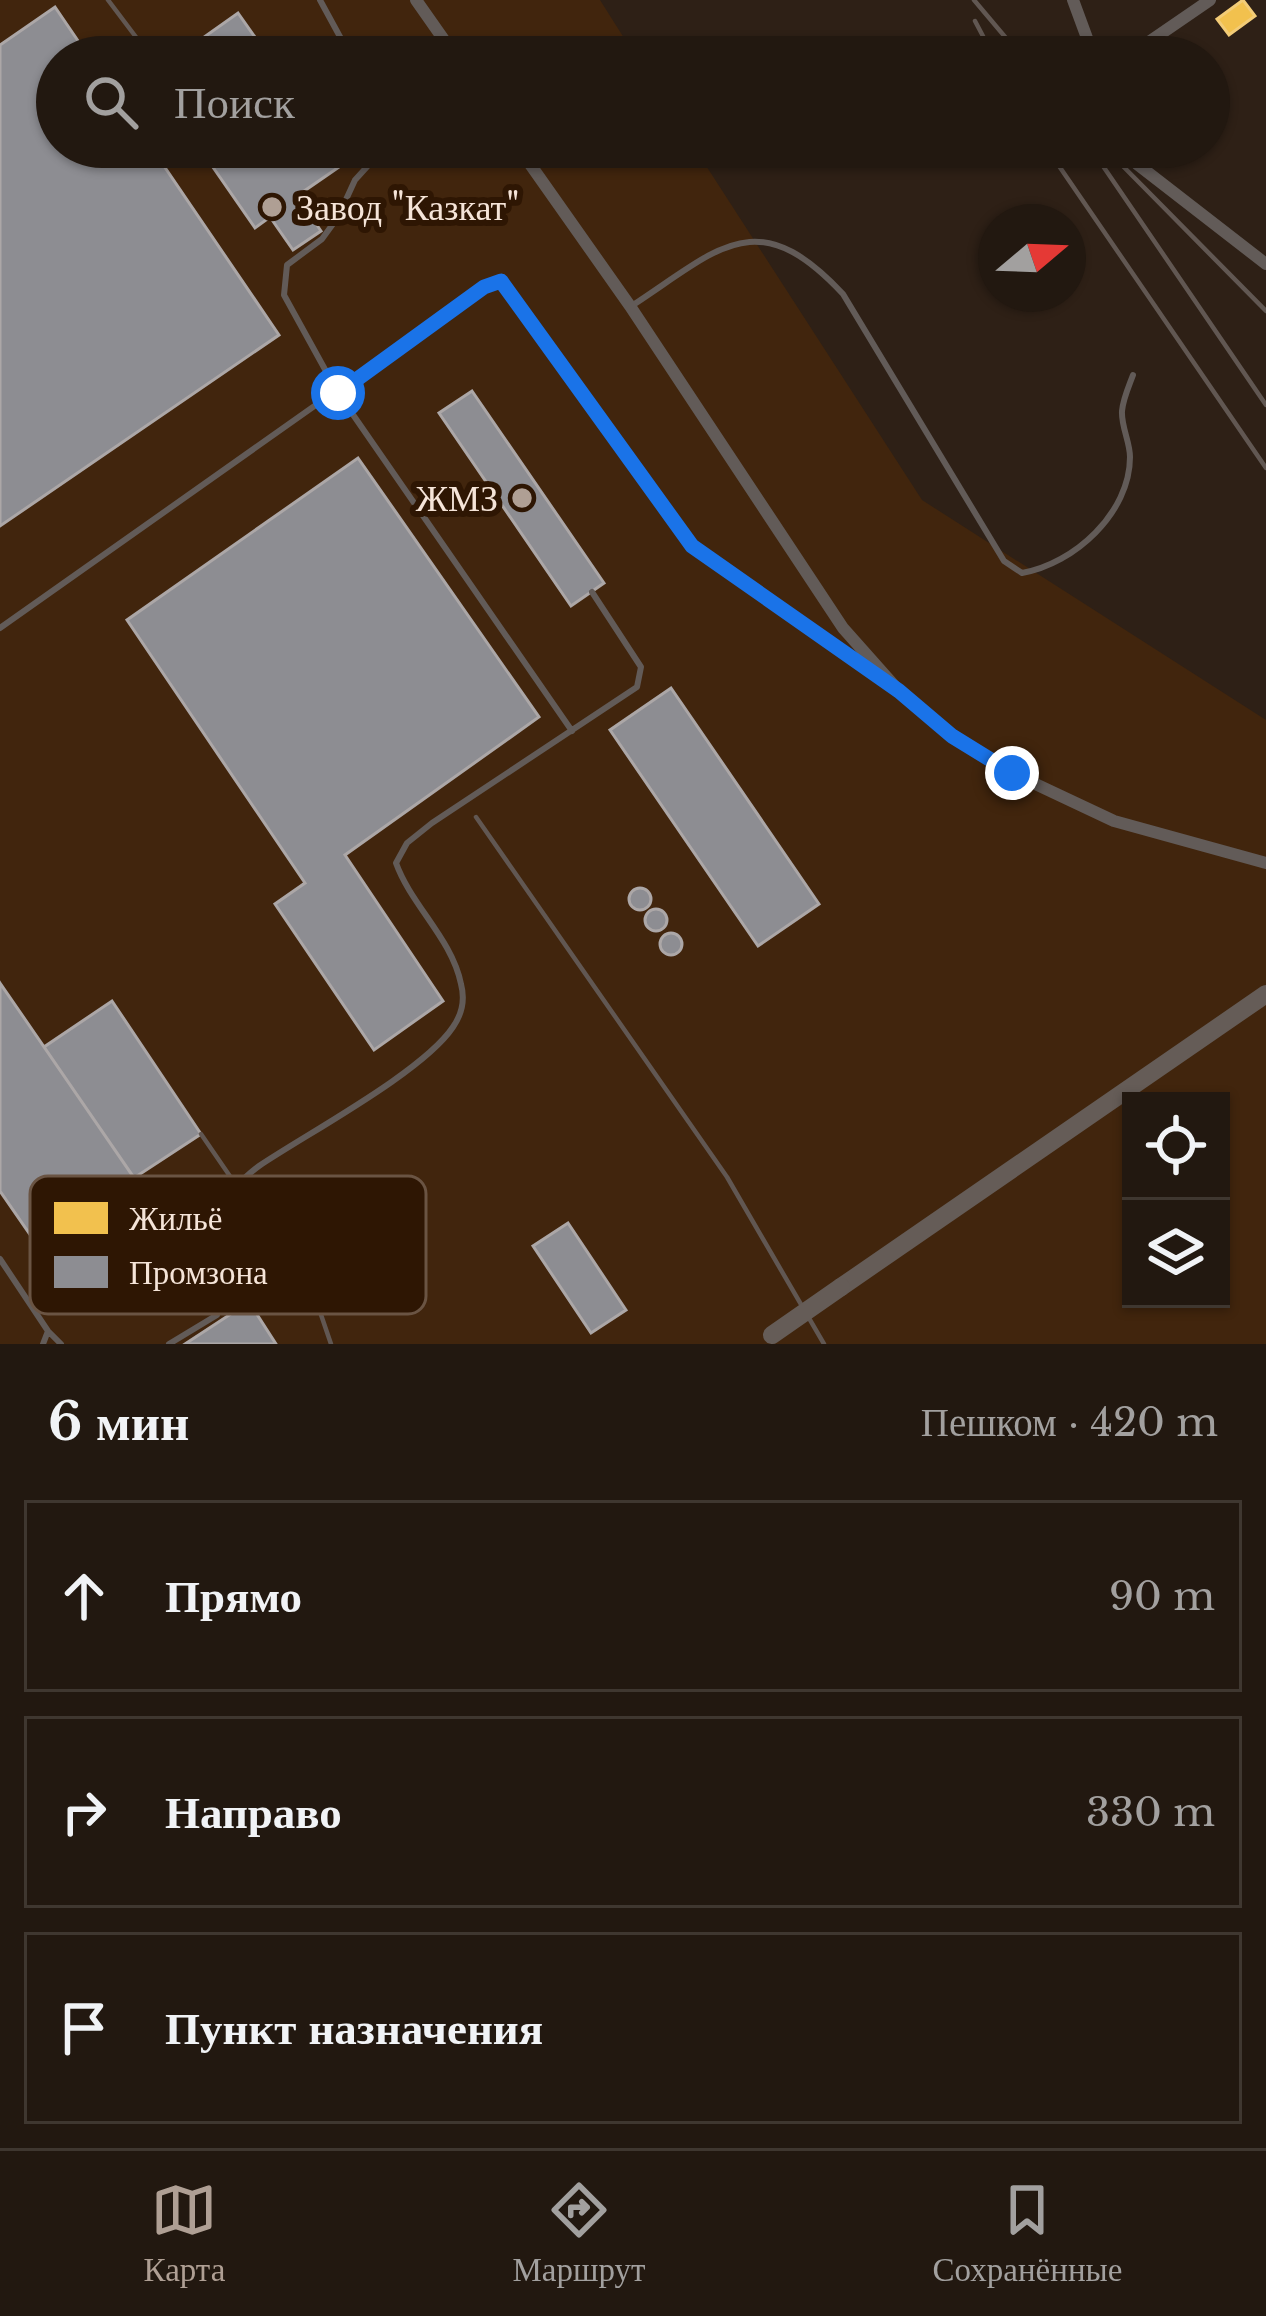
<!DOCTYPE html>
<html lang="ru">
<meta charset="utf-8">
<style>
body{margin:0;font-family:"Libre Baskerville",serif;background:#2e251e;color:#f1f3f6}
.controls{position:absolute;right:36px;bottom:36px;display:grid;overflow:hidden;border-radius:0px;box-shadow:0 3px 9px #0004}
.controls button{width:108px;height:108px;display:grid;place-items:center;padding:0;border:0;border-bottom:3px solid #3f3730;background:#221810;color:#f1f3f6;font:60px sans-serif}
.compass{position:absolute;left:978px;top:204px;width:108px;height:108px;border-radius:50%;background:#221810;box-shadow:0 3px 9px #0004;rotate:71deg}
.stop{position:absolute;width:36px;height:36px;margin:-27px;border:9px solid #1a73e8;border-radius:50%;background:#fff}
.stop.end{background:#1a73e8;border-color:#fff;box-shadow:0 3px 12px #0008}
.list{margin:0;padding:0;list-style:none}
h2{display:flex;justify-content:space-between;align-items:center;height:156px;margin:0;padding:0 48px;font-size:51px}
h2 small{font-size:39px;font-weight:400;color:#a2a09f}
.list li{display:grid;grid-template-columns:78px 1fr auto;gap:36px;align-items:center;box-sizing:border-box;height:192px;margin:0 24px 24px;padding:0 24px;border:3px solid #3f3730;border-radius:0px}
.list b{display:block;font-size:45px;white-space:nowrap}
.list em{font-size:39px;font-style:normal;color:#a2a09f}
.icon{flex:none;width:66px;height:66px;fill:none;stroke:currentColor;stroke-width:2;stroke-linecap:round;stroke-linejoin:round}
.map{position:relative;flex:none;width:1266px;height:1344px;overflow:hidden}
.search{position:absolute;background:#221810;box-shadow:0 3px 9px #0004;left:36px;right:36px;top:36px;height:132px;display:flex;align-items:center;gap:30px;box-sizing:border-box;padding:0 42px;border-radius:66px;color:#a2a09f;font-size:45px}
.sheet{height:804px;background:#221810}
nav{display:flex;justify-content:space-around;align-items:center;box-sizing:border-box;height:168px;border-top:3px solid #3f3730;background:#221810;font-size:33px;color:#a2a09f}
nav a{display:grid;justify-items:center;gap:6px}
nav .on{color:#af9f94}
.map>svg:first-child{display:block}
</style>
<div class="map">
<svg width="1266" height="1344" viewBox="0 0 1266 1344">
<rect width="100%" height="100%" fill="#2e2016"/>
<!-- built -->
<path fill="#41250d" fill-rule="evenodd" d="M0,0H600L636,57H57V147H694L922,500L1266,720V1344H0ZM1131,1101H1221V1299H1131Z"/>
<!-- homes -->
<path fill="#f2c14e" stroke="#f3cc77" stroke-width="3" d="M1243,0L1255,16L1229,35L1217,19Z"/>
<!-- industry -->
<path fill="#8d8d92" stroke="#aca7a7" stroke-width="3" d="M55,7L89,57H57V147H151L279,335L0,526V45Z
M238,13L269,57H176Z
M199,147H368L297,196L321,231L293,250L270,217L255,228Z
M472,391L604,583L571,606L439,413Z
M358,458L539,717L345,855L443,1001L374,1050L275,904L305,883L127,620Z
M671,688L819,904L758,946L610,730Z
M629 899a11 11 0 1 1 22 0a11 11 0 1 1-22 0Z
M645 920a11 11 0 1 1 22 0a11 11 0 1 1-22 0Z
M660 944a11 11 0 1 1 22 0a11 11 0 1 1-22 0Z
M0,983L177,1240L80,1307L0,1191Z
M112,1001L201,1134L134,1178L44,1047Z
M568,1223L626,1310L591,1333L533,1246Z
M249,1302L276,1344H185Z"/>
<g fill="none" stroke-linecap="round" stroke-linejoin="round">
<!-- lane -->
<path stroke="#625b58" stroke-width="6" d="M320,0L351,57
M385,147L355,180L338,217L322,239L287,265L284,295L338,393L572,731
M633,305C720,248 757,202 843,294L1004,561L1022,573C1074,564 1130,513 1130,457C1130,442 1121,426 1122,411C1123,399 1129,386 1133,375
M0,628L483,287L501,281L692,546L881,679
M0,1259L48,1331L43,1344
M48,1331L61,1344
M169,1344L217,1315L225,1265L213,1210C228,1195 242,1178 259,1166C308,1133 423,1072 453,1027C462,1014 465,999 461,984C452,939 411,905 396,863L407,843L432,823L637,687L641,667L592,592"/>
<!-- street -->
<path stroke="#625b58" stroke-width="12" d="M416,0L456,57
M1073,0L1094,57
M1127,57L1210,0
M518,147L630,306L843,628L899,691L953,736L1012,773L1114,821L1266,863
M1130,147L1137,164L1266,264"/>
<!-- secondary -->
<path stroke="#655c57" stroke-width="18" d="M841,1287L1266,994"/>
<!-- rail -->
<path stroke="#615752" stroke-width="4.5" d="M108,0L151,57
M974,0L1022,57
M975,21L994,57
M1046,147L1266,468
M1090,147L1266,405
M1108,151L1266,311
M476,817L727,1177L824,1344
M201,1134L317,1303L331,1344"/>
<!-- secondary-bridge -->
<path stroke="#655c57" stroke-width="18" d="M772,1335L841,1287"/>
</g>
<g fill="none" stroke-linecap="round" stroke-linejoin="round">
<!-- route -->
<path stroke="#1a73e8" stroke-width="15" d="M338,393L484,287L501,281L692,546L899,691L952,736L1012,773"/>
</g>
<!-- markers -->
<g fill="#af9f94" stroke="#2e1603" stroke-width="4.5">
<circle cx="272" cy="207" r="12"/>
<circle cx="522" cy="498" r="12"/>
</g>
<g text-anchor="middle" stroke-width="12" stroke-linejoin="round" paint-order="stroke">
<!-- poi labels -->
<g font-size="36" fill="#f5e4d8" stroke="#2e1603" text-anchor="start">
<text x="296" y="220">Завод "Казкат"</text>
<text x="498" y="511" text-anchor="end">ЖМЗ</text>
</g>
</g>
<!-- legend -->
<rect x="30" y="1176" width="396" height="138" rx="18" fill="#2e1603" stroke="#6a5443" stroke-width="3"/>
<rect x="54" y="1202" width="54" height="32" fill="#f2c14e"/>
<rect x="54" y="1256" width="54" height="32" fill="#8d8d92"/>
<g font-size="33" fill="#f5e4d8">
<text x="129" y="1230">Жильё</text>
<text x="129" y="1284">Промзона</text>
</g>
</svg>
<div class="controls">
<button><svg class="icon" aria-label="locate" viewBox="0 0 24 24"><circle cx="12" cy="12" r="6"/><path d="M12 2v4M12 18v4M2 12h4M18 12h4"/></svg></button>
<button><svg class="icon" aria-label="layers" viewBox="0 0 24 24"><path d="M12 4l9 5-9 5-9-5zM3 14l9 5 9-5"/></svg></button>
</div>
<svg class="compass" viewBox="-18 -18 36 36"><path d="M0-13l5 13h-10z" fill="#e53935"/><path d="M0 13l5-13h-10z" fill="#a2a09f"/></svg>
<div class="stop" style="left:338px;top:393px"></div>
<div class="stop end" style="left:1012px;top:773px"></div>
<div class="search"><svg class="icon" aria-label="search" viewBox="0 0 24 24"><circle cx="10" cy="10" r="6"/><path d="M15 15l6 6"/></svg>Поиск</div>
</div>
<section class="sheet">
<h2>6 мин<small>Пешком · 420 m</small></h2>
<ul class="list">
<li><svg class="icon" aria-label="ahead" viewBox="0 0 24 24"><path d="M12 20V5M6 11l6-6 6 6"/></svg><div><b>Прямо</b></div><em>90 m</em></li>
<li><svg class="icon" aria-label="right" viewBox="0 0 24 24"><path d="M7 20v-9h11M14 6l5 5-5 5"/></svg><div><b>Направо</b></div><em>330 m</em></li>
<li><svg class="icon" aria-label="arrive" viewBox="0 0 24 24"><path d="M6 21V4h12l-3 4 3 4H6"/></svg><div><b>Пункт назначения</b></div></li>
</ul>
</section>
<nav>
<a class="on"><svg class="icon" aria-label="map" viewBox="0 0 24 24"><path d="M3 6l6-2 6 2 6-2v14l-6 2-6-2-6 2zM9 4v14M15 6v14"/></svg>Карта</a>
<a><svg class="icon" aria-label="directions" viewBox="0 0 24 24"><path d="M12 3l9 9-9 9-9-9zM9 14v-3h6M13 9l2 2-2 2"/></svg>Маршрут</a>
<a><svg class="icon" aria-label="saved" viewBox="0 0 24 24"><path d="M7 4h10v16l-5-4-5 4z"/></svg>Сохранённые</a>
</nav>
